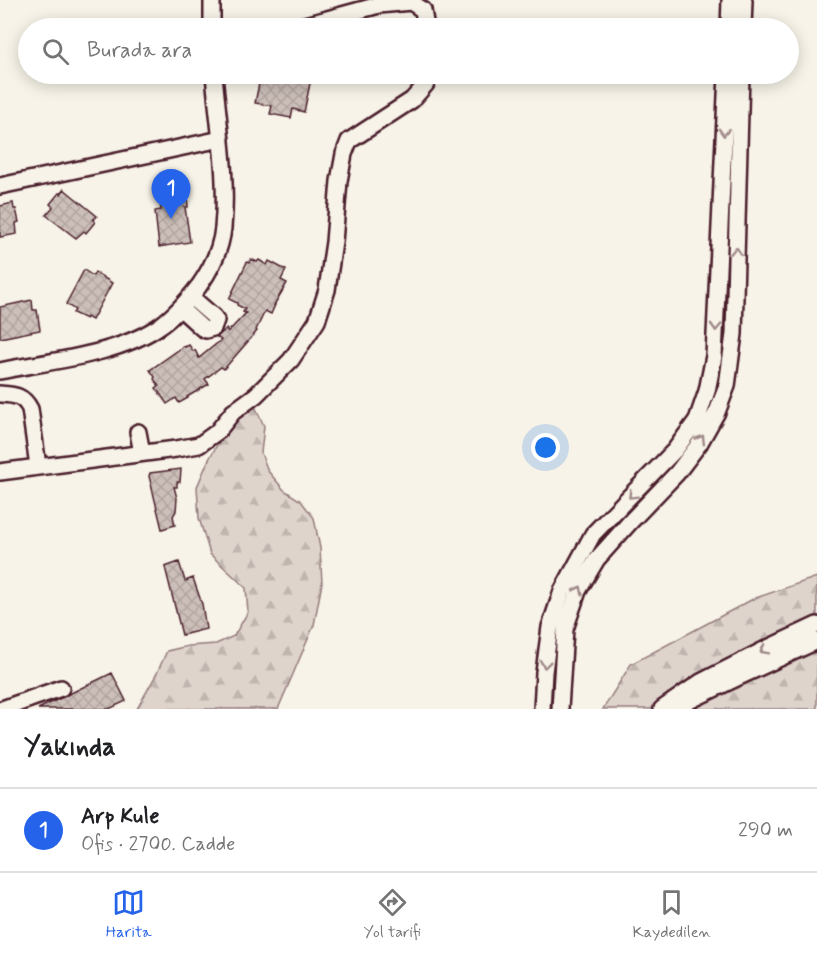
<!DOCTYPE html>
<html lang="tr">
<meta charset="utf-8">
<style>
body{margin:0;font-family:Mynerve,sans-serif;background:#f6f6f6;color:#202124}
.you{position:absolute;left:546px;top:448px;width:21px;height:21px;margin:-15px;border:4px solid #fff;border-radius:50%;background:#1a73e8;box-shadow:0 0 0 9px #1a73e833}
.badge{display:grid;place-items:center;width:39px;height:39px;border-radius:50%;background:#2563eb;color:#fff;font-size:20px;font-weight:700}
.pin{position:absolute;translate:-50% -50px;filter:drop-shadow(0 2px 3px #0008)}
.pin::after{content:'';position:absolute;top:32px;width:21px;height:18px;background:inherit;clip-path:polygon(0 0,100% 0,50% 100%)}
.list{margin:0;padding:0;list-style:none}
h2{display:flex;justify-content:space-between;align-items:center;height:78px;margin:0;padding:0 24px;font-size:26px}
h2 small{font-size:20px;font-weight:400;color:#757577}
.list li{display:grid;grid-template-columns:39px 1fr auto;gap:18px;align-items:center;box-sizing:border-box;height:84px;padding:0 24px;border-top:2px solid #e0e0e0}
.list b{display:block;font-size:22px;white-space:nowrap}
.list p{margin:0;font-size:20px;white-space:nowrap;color:#757577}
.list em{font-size:20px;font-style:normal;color:#757577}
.icon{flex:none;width:33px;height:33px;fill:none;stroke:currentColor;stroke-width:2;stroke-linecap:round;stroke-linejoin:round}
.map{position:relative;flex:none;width:817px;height:709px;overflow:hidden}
.search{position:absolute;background:#fff;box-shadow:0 3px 15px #0003;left:18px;right:18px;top:18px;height:66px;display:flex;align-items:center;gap:15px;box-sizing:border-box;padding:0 21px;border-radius:33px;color:#757577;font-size:22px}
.sheet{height:162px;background:#fff}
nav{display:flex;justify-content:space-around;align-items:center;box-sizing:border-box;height:84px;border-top:2px solid #e0e0e0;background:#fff;font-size:16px;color:#757577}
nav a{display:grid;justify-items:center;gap:3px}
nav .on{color:#2563eb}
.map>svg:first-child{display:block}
</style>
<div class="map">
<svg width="817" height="709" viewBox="0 0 817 709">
<defs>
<pattern id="forest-firs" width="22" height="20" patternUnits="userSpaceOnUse" patternTransform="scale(1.5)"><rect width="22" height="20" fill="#ded4cc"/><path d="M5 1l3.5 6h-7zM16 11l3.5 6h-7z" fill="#c0b6af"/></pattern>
<pattern id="building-cross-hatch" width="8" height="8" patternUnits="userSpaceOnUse" patternTransform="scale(1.5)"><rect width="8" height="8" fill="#ccbfb9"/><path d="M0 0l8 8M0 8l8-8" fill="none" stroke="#b1a49f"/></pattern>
</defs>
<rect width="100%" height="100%" fill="#f7f3e8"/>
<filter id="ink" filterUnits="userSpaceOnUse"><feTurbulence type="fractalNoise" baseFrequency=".0167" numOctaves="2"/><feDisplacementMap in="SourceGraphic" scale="12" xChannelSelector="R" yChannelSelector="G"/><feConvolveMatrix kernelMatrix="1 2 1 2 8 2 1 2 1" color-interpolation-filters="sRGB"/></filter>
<g filter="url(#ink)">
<!-- forest -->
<path fill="url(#forest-firs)" stroke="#947a7c" stroke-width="1.5" d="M255,406L264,426L261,453L268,471L284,490L301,501L314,518L320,548L322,583L314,625L278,709H137L157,673L167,651L188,646L216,644L234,636L248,612L246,588L210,554L199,518L197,487L208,461L233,417Z
M817,577V709H603L631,664L753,599Z"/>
<!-- building -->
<path fill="url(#building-cross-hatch)" stroke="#4a1f2b" stroke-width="1.5" d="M261,74H312L304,112L293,109L291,118L270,114L272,106L255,103Z
M64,189L97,216L93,220L95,222L86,233L84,231L76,238L46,215L53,207L50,204L59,193L61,194Z
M175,192L176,198L187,196L188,207H185L190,242L159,247L155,211L161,210L159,194Z
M13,203L14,209H16L19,222L16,223L17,234L0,237V206Z
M251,259L257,262L259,260L267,265L269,261L286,270L281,280L287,283L274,305H275L271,314L265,311L256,330L257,331L224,369L221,367L205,379L209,384L187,397L188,398L179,403L176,398L167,404L156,388L159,386L154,379L155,377L150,370L184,346L185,347L189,345L193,351L195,350L199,358L221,340L217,337L226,329L228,332L246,313L243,312L245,309L237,305V303L229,299L247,262L249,263Z
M84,270L93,276L95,272L112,283L92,320L87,317L86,319L73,313L75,310L66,304Z
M32,300L33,310H37L40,330L0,338V307Z
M181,469L180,482H177V487H174L177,498L176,511L173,516L175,525L162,529L149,476L150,473Z
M179,562L185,581L193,578L202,604L206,629L182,635L165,567Z
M112,673L126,701L109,709H38Z"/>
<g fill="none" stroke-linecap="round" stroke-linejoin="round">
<defs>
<path id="minor" d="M212,28V0
M294,28L379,5L411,2L423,10L426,28
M729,28L730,0
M743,28L744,0
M0,186L221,139
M180,308L202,328L206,330L213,328L216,320L214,317L191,297
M0,371C50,361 119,355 161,325C175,315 188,300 199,286C211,269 221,249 223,228C228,177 218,124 214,74
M0,394C14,395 23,395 30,409L38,466
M138,432L142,453
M0,472L176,449L199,445L217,432L233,412L256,395L291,360L317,321L327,290L334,242L339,181L344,154L349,141L412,100L426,84L427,74
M2,709L61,688
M542,709L544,672L550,627L562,591L593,534L675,450L697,420L707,391L714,356L727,74
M560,709L565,629L578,591L597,559L631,521L677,473L699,444L717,412L727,386L734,334L741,74
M662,709L701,682L770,647L817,625
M680,709L689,701L743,675L817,641"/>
</defs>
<!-- minor casing -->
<use href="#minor" stroke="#4a1f2b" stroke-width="20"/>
<!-- minor -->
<use href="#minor" stroke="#f7f3e8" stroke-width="15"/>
</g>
<!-- one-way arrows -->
<defs><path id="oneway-chevron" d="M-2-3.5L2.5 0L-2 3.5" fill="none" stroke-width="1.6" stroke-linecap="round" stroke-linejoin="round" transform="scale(1.5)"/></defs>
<g stroke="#a0898a">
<use href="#oneway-chevron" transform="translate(724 132) rotate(92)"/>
<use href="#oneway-chevron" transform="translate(736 251) rotate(-88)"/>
<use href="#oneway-chevron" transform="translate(716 327) rotate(92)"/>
<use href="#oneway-chevron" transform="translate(701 439) rotate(-58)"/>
<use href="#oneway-chevron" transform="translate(632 495) rotate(135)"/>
<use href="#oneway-chevron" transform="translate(579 590) rotate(-64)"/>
<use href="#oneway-chevron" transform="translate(764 650) rotate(153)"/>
<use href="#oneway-chevron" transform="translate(545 664) rotate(97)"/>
</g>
</g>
</svg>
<div class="you"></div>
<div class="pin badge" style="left:171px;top:219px">1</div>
<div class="search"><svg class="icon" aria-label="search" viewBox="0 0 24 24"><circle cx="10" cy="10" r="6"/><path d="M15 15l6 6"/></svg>Burada ara</div>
</div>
<section class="sheet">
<h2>Yakında<small></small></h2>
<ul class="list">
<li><span class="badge">1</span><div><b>Arp Kule</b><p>Ofis · 2700. Cadde</p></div><em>290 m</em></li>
</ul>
</section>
<nav>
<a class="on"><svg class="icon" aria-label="map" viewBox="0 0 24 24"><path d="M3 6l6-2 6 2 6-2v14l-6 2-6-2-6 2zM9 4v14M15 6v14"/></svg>Harita</a>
<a><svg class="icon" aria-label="directions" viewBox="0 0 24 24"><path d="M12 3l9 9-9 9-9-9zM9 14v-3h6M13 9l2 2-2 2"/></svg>Yol tarifi</a>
<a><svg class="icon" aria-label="saved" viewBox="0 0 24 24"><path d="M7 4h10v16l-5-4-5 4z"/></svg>Kaydedilen</a>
</nav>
